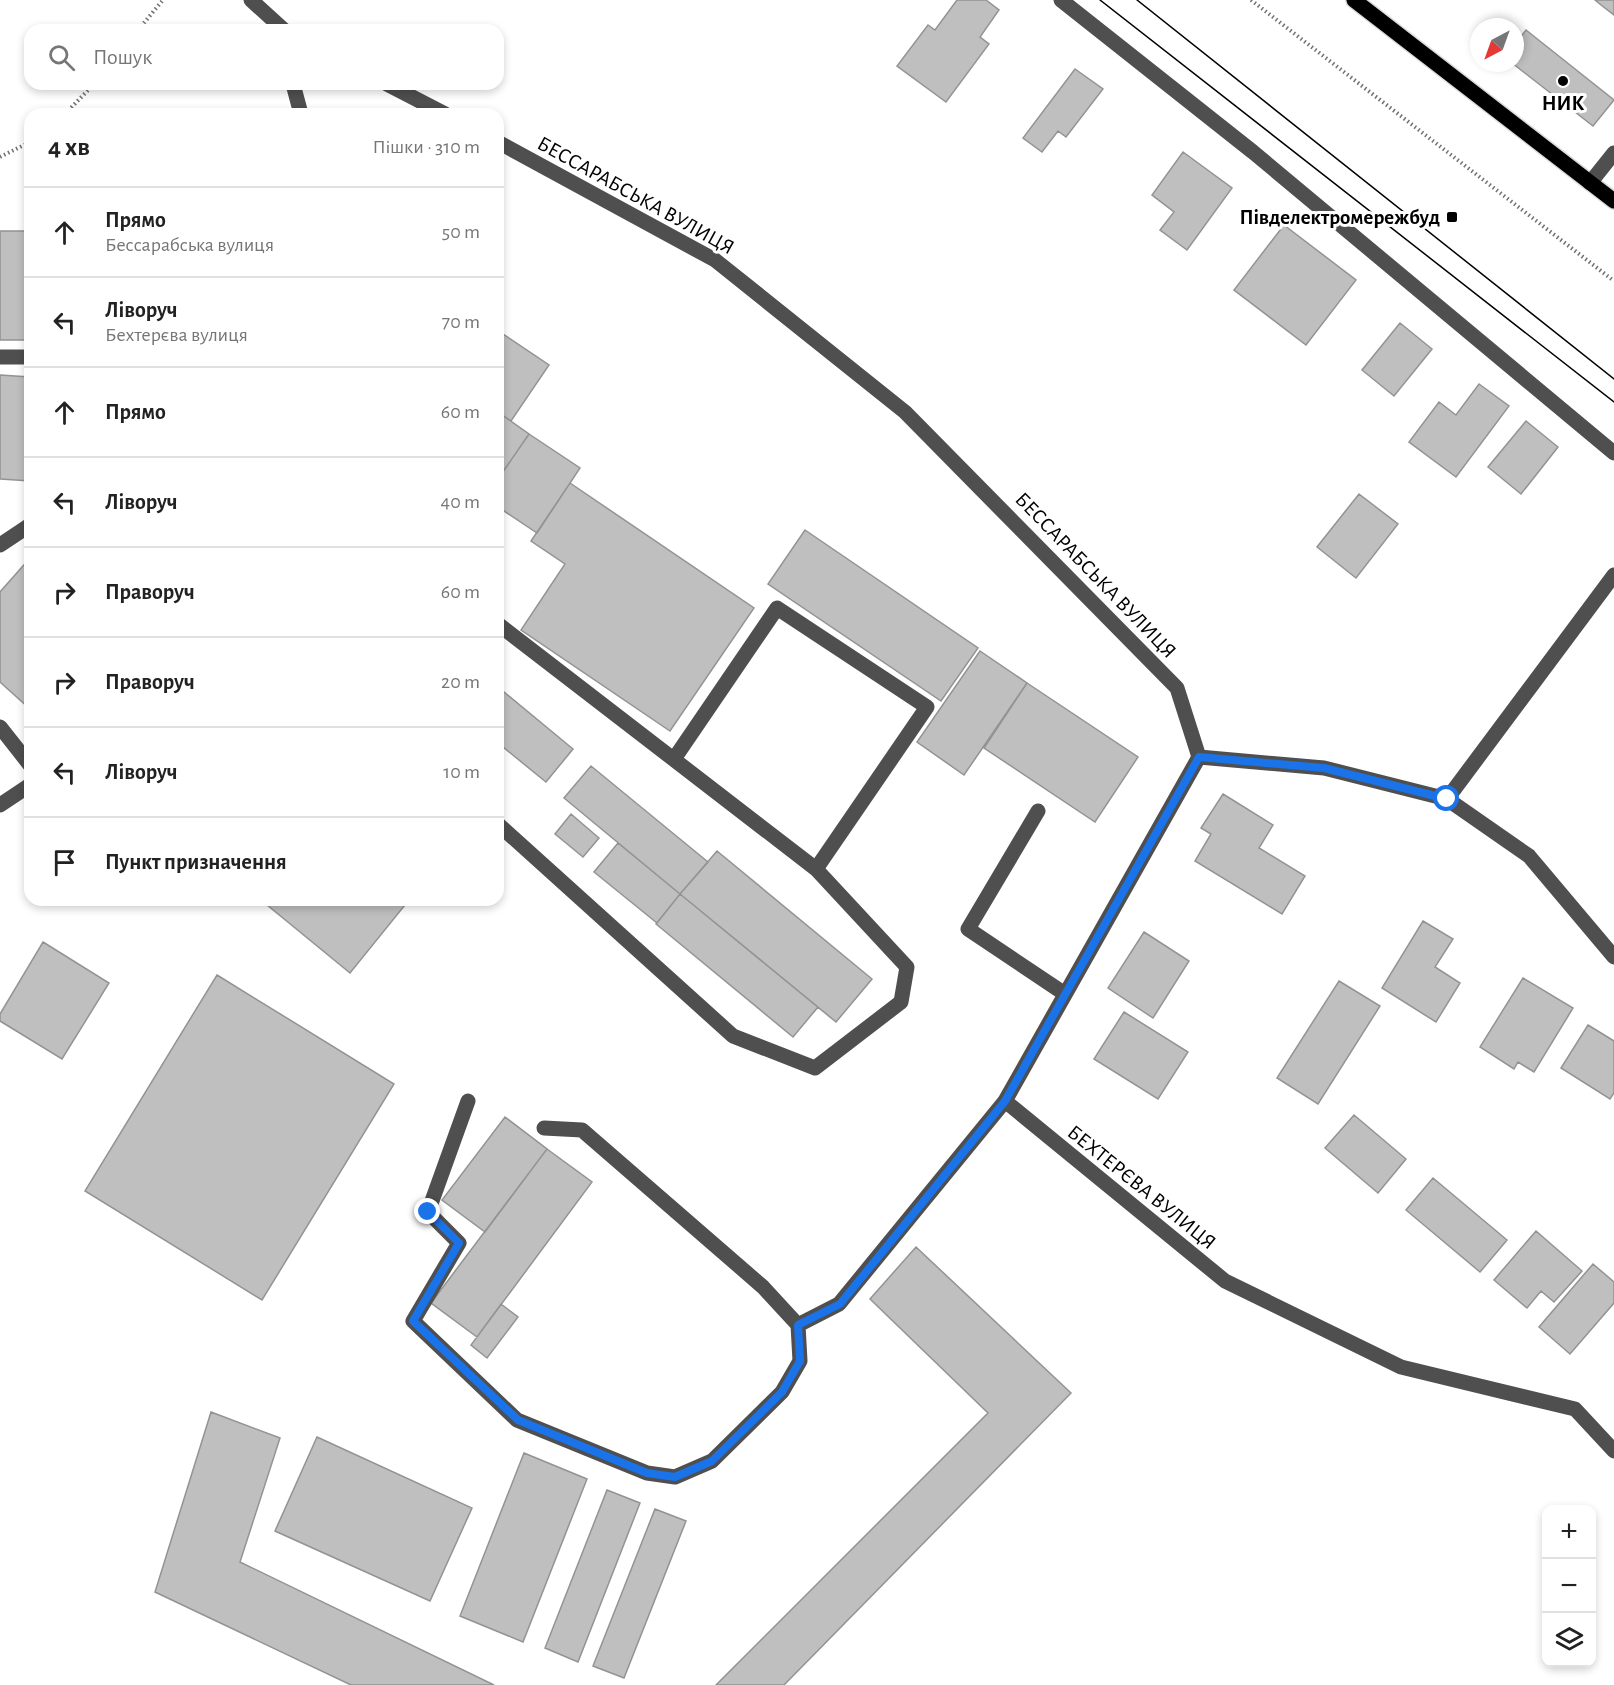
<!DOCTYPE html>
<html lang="uk">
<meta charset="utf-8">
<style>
body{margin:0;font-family:"Alegreya Sans",sans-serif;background:#f2f2f2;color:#222}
.controls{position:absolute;right:18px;bottom:18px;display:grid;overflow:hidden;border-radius:12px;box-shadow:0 3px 9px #0003}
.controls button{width:54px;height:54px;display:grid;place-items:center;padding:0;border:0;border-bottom:2px solid #e0e0e0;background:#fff;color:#222;font:30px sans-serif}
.compass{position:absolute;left:1470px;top:18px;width:54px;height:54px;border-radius:50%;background:#fff;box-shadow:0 3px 9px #0003;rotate:221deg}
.stop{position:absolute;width:18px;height:18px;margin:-14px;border:4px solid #1a73e8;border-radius:50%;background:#fff}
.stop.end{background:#1a73e8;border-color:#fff;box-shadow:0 2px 6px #0008}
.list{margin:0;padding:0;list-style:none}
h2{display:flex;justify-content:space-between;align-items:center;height:78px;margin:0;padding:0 24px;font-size:26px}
h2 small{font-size:20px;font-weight:400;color:#767676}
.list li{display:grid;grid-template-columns:39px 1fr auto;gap:18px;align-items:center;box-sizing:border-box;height:90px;padding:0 24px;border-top:2px solid #e0e0e0}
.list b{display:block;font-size:22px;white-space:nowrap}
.list p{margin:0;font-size:20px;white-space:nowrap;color:#767676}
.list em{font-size:20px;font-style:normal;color:#767676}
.icon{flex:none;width:33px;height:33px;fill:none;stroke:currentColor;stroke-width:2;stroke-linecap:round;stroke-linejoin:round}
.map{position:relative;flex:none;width:1614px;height:1685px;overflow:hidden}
.search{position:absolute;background:#fff;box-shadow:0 3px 9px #0003;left:24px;top:24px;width:480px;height:66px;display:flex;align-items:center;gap:15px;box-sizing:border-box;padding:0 21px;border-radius:18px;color:#767676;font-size:22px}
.panel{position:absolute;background:#fff;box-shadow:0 3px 9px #0003;left:24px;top:108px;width:480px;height:798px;border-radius:18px}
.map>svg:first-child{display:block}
</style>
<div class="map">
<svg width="1614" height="1685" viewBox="0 0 1614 1685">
<rect width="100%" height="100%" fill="#fff"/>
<!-- building -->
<path fill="#bfbfbf" stroke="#939393" stroke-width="1.5" d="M957,0H986L999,10L980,37L989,44L946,102L897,66L928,25L935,30Z
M1595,0H1614V15L1601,5Z
M1526,30L1614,100L1593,126L1512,63H1515V44Z
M1075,69L1103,89L1066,137L1058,131L1042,152L1023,138Z
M1183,152L1232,188L1187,250L1160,230L1174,212L1152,195Z
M1284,225L1356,280L1306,345L1234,290Z
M0,231H30V340H0Z
M1400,323L1432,349L1394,396L1362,370Z
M503,334L549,365L511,421L498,412V342Z
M0,375L30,377V481L0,479Z
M1479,384L1509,406L1456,477L1409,442L1439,402L1456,415Z
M498,412L529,434L498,479Z
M1526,421L1558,447L1521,494L1488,467Z
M529,434L580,468L537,533L498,507V479Z
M570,483L754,608L670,731L521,630L565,564L531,541Z
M1359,494L1398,524L1356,578L1317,547Z
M805,530L978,648L941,701L768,584Z
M30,558V709L0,682V592Z
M980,651L1027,683L964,775L917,742Z
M1027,683L1138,757L1095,822L984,748Z
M498,687L573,749L546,782L498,743Z
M591,766L708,862L680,894L564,798Z
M1223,794L1273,825L1259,848L1305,876L1282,914L1195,861L1211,834L1201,828Z
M571,814L599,838L583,857L555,834Z
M618,843L680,894L657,923L594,872Z
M717,851L872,979L836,1022L680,894Z
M680,894L818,1007L793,1037L656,924Z
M261,900H409L350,973Z
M1423,921L1453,939L1435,967L1460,983L1436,1022L1382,988Z
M1144,932L1189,961L1153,1018L1108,988Z
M43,942L109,983L62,1059L0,1021V1014Z
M217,975L394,1084L262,1300L85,1191Z
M1523,978L1573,1008L1534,1072L1518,1062L1514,1069L1480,1047Z
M1339,981L1380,1006L1318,1104L1277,1078Z
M1124,1012L1188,1052L1158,1099L1094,1059Z
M1588,1025L1614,1041V1093L1610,1099L1561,1068Z
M1354,1115L1406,1159L1378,1193L1325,1148Z
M505,1117L547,1149L485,1232L442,1200Z
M547,1149L592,1182L477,1337L431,1303Z
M1433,1178L1507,1240L1480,1272L1406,1210Z
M1536,1231L1582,1271L1554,1302L1541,1291L1527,1308L1494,1280Z
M916,1247L1071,1393L784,1685H716L988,1413L870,1299Z
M1593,1264L1614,1282V1303L1570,1354L1539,1327Z
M501,1304L518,1317L487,1358L471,1345Z
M211,1412L280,1438L240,1562L494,1685H351L155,1592Z
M317,1437L472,1508L430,1601L275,1531Z
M524,1453L587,1479L523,1642L460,1616Z
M607,1490L640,1503L578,1662L545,1648Z
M655,1509L686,1521L624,1678L593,1666Z"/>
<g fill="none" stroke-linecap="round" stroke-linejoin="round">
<defs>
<path id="major" d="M1354,0L1614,201"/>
</defs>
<!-- major casing -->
<use href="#major" stroke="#dbdbdb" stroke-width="18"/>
<!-- path -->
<path stroke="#717171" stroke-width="4" stroke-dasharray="1.5 3" stroke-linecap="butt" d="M1251,0L1614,281
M138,30L163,0
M65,114L94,84
M0,157L30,142"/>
<!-- minor -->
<path stroke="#4f4f4f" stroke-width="15" d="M251,0L284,30
M1061,0L1253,152L1614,453
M293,84L301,114
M387,84L445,114
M498,142L715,260L905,412L1177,688L1199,757L1324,768L1447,799L1529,856L1614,957
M1590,183L1614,153
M0,357H30
M0,545L30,525
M498,624L816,869L907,967L901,1002L815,1068L733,1036L498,824
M0,727L30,765
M1199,757L1005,1101L1225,1281L1401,1367L1575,1409L1614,1451
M674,759L777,608L927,707L816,869
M1447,799L1614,575
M0,805L30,785
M1038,811L968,929L1065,994
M468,1101L428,1212L459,1243L413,1321L517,1420L647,1473L675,1477L712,1461L782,1392L800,1361L798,1325
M544,1128L582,1130L763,1287L798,1325L839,1304L1005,1101"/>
<!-- major -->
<use href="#major" stroke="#000" stroke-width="15"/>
<!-- tram -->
<path stroke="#000" stroke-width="1.5" d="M1100,0L1614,402
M1137,0L1614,379"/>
</g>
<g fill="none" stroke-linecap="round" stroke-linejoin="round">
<!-- route -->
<path stroke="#1a73e8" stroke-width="8" d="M428,1212L459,1243L413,1321L518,1420L647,1473L675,1477L712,1461L782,1392L800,1361L798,1325L840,1304L1005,1101L1199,757L1324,768L1447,799"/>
</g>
<!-- markers -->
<g fill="#000" stroke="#fff" stroke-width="2">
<circle cx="1563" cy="81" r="6"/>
<rect x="1446" y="211" width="12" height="12" rx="3"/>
</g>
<g text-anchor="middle" stroke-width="6" stroke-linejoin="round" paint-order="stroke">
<!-- poi labels -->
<g font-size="21" font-weight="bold" fill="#000" stroke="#fff">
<text x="1563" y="110">НИК</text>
<text x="1440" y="224" text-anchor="end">Півделектромережбуд</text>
</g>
<!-- street labels -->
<g font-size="21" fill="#000" stroke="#fff">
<text transform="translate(636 195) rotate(29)" y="7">БЕССАРАБСЬКА ВУЛИЦЯ</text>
<text transform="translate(1096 575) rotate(46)" y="7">БЕССАРАБСЬКА ВУЛИЦЯ</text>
<text transform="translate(1142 1187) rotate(39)" y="7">БЕХТЕРЄВА ВУЛИЦЯ</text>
</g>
</g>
</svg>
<div class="controls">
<button>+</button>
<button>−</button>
<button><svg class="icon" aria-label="layers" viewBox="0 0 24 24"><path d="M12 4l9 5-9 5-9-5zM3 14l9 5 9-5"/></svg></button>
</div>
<svg class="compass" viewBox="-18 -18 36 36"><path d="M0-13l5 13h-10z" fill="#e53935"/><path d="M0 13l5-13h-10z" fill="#767676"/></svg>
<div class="stop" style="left:1447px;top:799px"></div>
<div class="stop end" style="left:428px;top:1212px"></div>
<div class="search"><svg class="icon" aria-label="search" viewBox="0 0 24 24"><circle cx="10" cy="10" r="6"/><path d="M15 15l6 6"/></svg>Пошук</div>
<section class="panel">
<h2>4 хв<small>Пішки · 310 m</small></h2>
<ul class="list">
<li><svg class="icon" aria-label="ahead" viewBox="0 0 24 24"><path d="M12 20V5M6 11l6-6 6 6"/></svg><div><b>Прямо</b><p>Бессарабська вулиця</p></div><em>50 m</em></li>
<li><svg class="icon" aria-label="left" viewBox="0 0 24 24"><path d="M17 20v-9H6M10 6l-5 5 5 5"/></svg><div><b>Ліворуч</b><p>Бехтерєва вулиця</p></div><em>70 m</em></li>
<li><svg class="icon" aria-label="ahead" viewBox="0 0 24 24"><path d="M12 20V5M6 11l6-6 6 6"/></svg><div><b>Прямо</b></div><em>60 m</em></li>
<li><svg class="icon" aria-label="left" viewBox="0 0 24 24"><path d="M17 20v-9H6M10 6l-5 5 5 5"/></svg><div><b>Ліворуч</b></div><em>40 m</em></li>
<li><svg class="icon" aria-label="right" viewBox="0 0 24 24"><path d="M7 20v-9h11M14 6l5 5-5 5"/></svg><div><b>Праворуч</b></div><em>60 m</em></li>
<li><svg class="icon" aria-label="right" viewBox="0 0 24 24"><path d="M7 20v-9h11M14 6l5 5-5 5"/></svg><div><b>Праворуч</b></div><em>20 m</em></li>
<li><svg class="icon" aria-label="left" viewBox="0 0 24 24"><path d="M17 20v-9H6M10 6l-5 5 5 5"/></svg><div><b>Ліворуч</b></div><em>10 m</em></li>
<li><svg class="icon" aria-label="arrive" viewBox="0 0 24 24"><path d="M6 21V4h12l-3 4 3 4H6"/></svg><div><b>Пункт призначення</b></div></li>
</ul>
</section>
</div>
